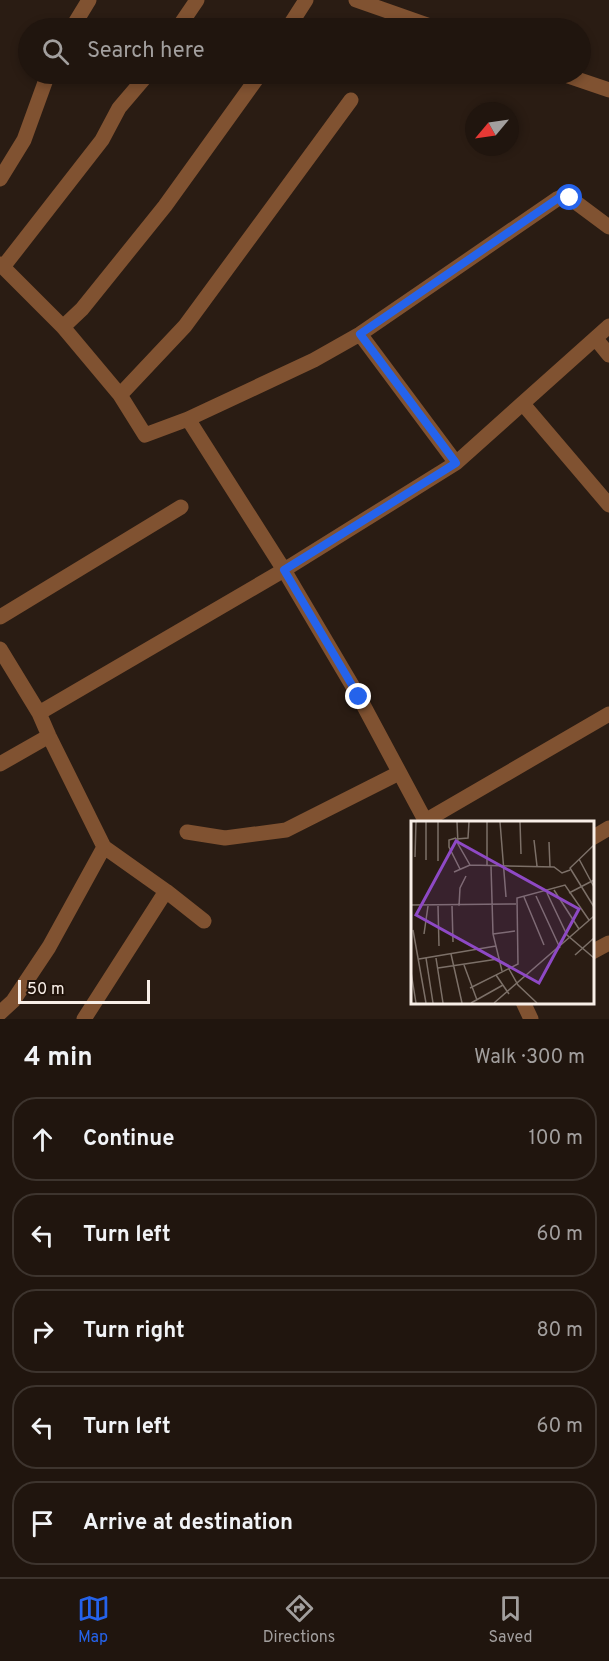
<!DOCTYPE html>
<meta charset="utf-8">
<style>
body{margin:0;font-family:Overpass,sans-serif;background:#281e17;color:#f1f3f6}
.compass{position:absolute;left:465px;top:102px;width:54px;height:54px;border-radius:50%;background:#20150e;box-shadow:0 3px 9px #0003;rotate:241deg}
.scale{position:absolute;left:18px;bottom:15px;width:132px;box-sizing:border-box;padding-left:6px;border:3px solid #f8eee7;border-top:0;font-size:16px;line-height:21px;white-space:nowrap;color:#f8eee7;-webkit-text-stroke:4px #21130a;paint-order:stroke}
.stop{position:absolute;width:18px;height:18px;margin:-14px;border:4px solid #2563eb;border-radius:50%;background:#fff}
.stop.end{background:#2563eb;border-color:#fff;box-shadow:0 2px 6px #0008}
.list{margin:0;padding:0;list-style:none}
h2{display:flex;justify-content:space-between;align-items:center;height:78px;margin:0;padding:0 24px;font-size:26px}
h2 small{font-size:20px;font-weight:400;color:#a29f9e}
.list li{display:grid;grid-template-columns:39px 1fr auto;gap:18px;align-items:center;box-sizing:border-box;height:84px;margin:0 12px 12px;padding:0 12px;border:2px solid #3d342e;border-radius:24px}
.list b{display:block;font-size:22px;white-space:nowrap}
.list em{font-size:20px;font-style:normal;color:#a29f9e}
.icon{flex:none;width:33px;height:33px;fill:none;stroke:currentColor;stroke-width:2;stroke-linecap:round;stroke-linejoin:round}
.map{position:relative;flex:none;width:609px;height:1019px;overflow:hidden}
.search{position:absolute;background:#20150e;box-shadow:0 3px 9px #0003;left:18px;right:18px;top:18px;height:66px;display:flex;align-items:center;gap:15px;box-sizing:border-box;padding:0 21px;border-radius:33px;color:#a29f9e;font-size:22px}
.sheet{height:558px;background:#20150e}
nav{display:flex;justify-content:space-around;align-items:center;box-sizing:border-box;height:84px;border-top:2px solid #3d342e;background:#20150e;font-size:16px;color:#a29f9e}
nav a{display:grid;justify-items:center;gap:3px}
nav .on{color:#2563eb}
.map>svg:first-child{display:block}
</style>
<div class="map">
<svg width="609" height="1019" viewBox="0 0 609 1019">
<rect width="100%" height="100%" fill="#2a1c13"/>
<g fill="none" stroke-linecap="round" stroke-linejoin="round">
<!-- minor -->
<path stroke="#805231" stroke-width="15" d="M356,0L436,28
M72,28L89,0
M178,28L197,0
M288,28L306,0
M562,74L609,90
M0,179L24,140L48,74
M0,264L63,327L120,395L145,435L188,419L314,360L360,334L557,199L564,196L570,198L609,227
M3,267L102,140L119,108L148,74
M63,327L82,309L165,206L260,74
M360,334L456,463
M596,339L609,355
M120,395L185,326L351,100
M523,404L609,505
M188,419L284,570L359,697L426,822
M0,617L181,507
M0,649L39,713L49,736L104,847L166,891L204,921
M39,713L284,570L456,463L609,326
M0,764L49,736
M425,821L609,714
M187,832L225,838L286,830L399,773
M592,838L609,828
M592,952L609,943
M523,1002L531,1019
M0,1013L13,1001L49,947L104,847
M84,1019L166,891"/>
</g>
<g fill="none" stroke-linecap="round" stroke-linejoin="round">
<!-- route -->
<path stroke="#2563eb" stroke-width="8" d="M359,697L284,570L456,463L360,334L557,199L564,196L570,198"/>
</g>
<!-- overview -->
<g transform="translate(411 821)">
<rect width="183" height="183" fill="#2a1c13"/>
<path fill="none" stroke="#7c7068" stroke-width="1.5" d="M46,1L47,23L59,44M76,1V45M89,1L95,76M109,1L110,33M45,17L38,19V26L49,48M45,18L57,17L58,1M123,19L126,45M138,21L139,46M183,24L159,47L183,86M4,36L5,1M168,38L183,66M15,39V1M27,40V1M80,45L82,113L91,150M43,51L59,44L143,46L151,52L159,49M143,69L168,108M136,72L156,114L183,137M158,72L183,59M125,75L149,127M113,76L133,124M0,84L105,83M27,85L28,125M41,85L42,121M48,85L49,67L55,55M2,109L15,182M13,113L17,85M82,113L104,110M40,133L51,182M164,134L183,117M15,137L22,182M25,137L32,182M8,138L85,125M53,144L66,179M27,147L87,138M98,148L107,164L126,182M0,151L5,182M85,154L98,173M59,167L107,143L106,77L154,64L178,99M60,182L92,164M83,182L183,95"/>
<path fill="#8e49c5" fill-opacity="0.15" stroke="#8e49c5" stroke-width="3" d="M45,20L168,88L128,162L5,94Z"/>
<rect width="183" height="183" fill="none" stroke="#f8eee7" stroke-width="3"/>
</g>
</svg>
<svg class="compass" viewBox="-18 -18 36 36"><path d="M0-13l5 13h-10z" fill="#e53935"/><path d="M0 13l5-13h-10z" fill="#a29f9e"/></svg>
<div class="scale">50 m</div>
<div class="stop" style="left:570px;top:198px"></div>
<div class="stop end" style="left:359px;top:697px"></div>
<div class="search"><svg class="icon" aria-label="search" viewBox="0 0 24 24"><circle cx="10" cy="10" r="6"/><path d="M15 15l6 6"/></svg>Search here</div>
</div>
<section class="sheet">
<h2>4 min<small>Walk · 300 m</small></h2>
<ul class="list">
<li><svg class="icon" aria-label="ahead" viewBox="0 0 24 24"><path d="M12 20V5M6 11l6-6 6 6"/></svg><div><b>Continue</b></div><em>100 m</em></li>
<li><svg class="icon" aria-label="left" viewBox="0 0 24 24"><path d="M17 20v-9H6M10 6l-5 5 5 5"/></svg><div><b>Turn left</b></div><em>60 m</em></li>
<li><svg class="icon" aria-label="right" viewBox="0 0 24 24"><path d="M7 20v-9h11M14 6l5 5-5 5"/></svg><div><b>Turn right</b></div><em>80 m</em></li>
<li><svg class="icon" aria-label="left" viewBox="0 0 24 24"><path d="M17 20v-9H6M10 6l-5 5 5 5"/></svg><div><b>Turn left</b></div><em>60 m</em></li>
<li><svg class="icon" aria-label="arrive" viewBox="0 0 24 24"><path d="M6 21V4h12l-3 4 3 4H6"/></svg><div><b>Arrive at destination</b></div></li>
</ul>
</section>
<nav>
<a class="on"><svg class="icon" aria-label="map" viewBox="0 0 24 24"><path d="M3 6l6-2 6 2 6-2v14l-6 2-6-2-6 2zM9 4v14M15 6v14"/></svg>Map</a>
<a><svg class="icon" aria-label="directions" viewBox="0 0 24 24"><path d="M12 3l9 9-9 9-9-9zM9 14v-3h6M13 9l2 2-2 2"/></svg>Directions</a>
<a><svg class="icon" aria-label="saved" viewBox="0 0 24 24"><path d="M7 4h10v16l-5-4-5 4z"/></svg>Saved</a>
</nav>
